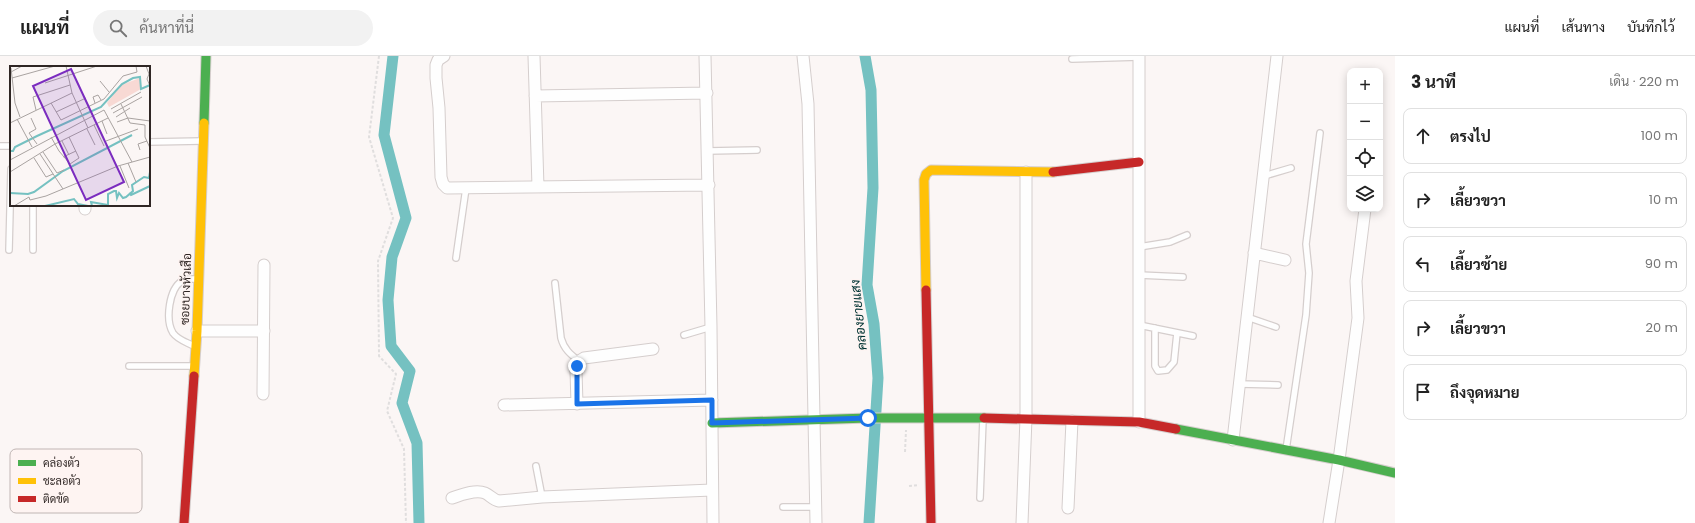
<!DOCTYPE html>
<html lang="th">
<meta charset="utf-8">
<style>
body{margin:0;font-family:Poppins,Sarabun,sans-serif;background:#f2f2f2;color:#222}
.controls{position:absolute;right:12px;top:12px;display:grid;overflow:hidden;border-radius:8px;box-shadow:0 2px 10px #0003}
.controls button{width:36px;height:36px;display:grid;place-items:center;padding:0;border:0;border-bottom:1px solid #e0e0e0;background:#fff;color:#222;font:20px sans-serif}
.stop{position:absolute;width:12px;height:12px;margin:-9px;border:3px solid #1a73e8;border-radius:50%;background:#fff}
.stop.end{background:#1a73e8;border-color:#fff;box-shadow:0 1px 4px #0008}
.list{margin:0;padding:0;list-style:none}
h2{display:flex;justify-content:space-between;align-items:center;height:52px;margin:0;padding:0 16px;font-size:17px}
h2 small{font-size:13px;font-weight:400;color:#767676}
.list li{display:grid;grid-template-columns:26px 1fr auto;gap:12px;align-items:center;box-sizing:border-box;height:56px;margin:0 8px 8px;padding:0 8px;border:1px solid #e0e0e0;border-radius:8px}
.list b{display:block;font-size:15px;white-space:nowrap}
.list em{font-size:13px;font-style:normal;color:#767676}
.icon{flex:none;width:22px;height:22px;fill:none;stroke:currentColor;stroke-width:2;stroke-linecap:round;stroke-linejoin:round}
.map{position:relative;flex:none;width:1395px;height:467px;overflow:hidden}
header{display:flex;align-items:center;gap:24px;box-sizing:border-box;height:56px;padding:0 20px;background:#fff;border-bottom:1px solid #e0e0e0}
header strong{font-size:19px}
nav{display:flex;gap:22px;margin-inline-start:auto;font-size:14px}
.search{width:280px;height:36px;background:#f2f2f2;display:flex;align-items:center;gap:10px;box-sizing:border-box;padding:0 14px;border-radius:22px;color:#767676;font-size:15px}
main{display:flex}
aside{flex:1;background:#fff}
.map>svg:first-child{display:block}
</style>
<header>
<strong>แผนที่</strong>
<div class="search"><svg class="icon" aria-label="search" viewBox="0 0 24 24"><circle cx="10" cy="10" r="6"/><path d="M15 15l6 6"/></svg>ค้นหาที่นี่</div>
<nav><a>แผนที่</a><a>เส้นทาง</a><a>บันทึกไว้</a></nav>
</header>
<main>
<div class="map">
<svg width="1395" height="467" viewBox="0 0 1395 467">
<rect width="100%" height="100%" fill="#fbf6f5"/>
<g fill="none" stroke-linecap="round" stroke-linejoin="round">
<!-- canal -->
<path stroke="#75c1c1" stroke-width="11" d="M393,0L384,79L406,162L392,201L388,244L391,290L410,315L402,347L417,387L419,467
M865,0L871,34L873,132L867,229L874,268L878,322L869,467"/>
<defs>
<path id="lane" d="M1072,3L1139,1
M149,86L202,85
M0,90H11
M708,95L757,94
M1264,120L1291,112
M1139,191L1170,186L1187,179
M9,194L11,113
M33,194V149
M456,202L466,132
M1139,219L1183,221
M555,227L561,282C564,293 570,298 579,305
M1247,261L1276,271
M1139,269L1193,280
M1155,272V310L1158,315L1167,314L1174,306L1177,277
M684,279L711,271
M194,290C186,286 178,284 173,277C165,264 169,233 182,225C187,222 193,223 198,223
M129,310H194
M1239,328L1278,329
M1286,394L1306,259L1309,217L1306,188L1320,77
M536,410L542,441
M980,442L983,363
M783,451H816"/>
<path id="street" d="M444,0L438,4L436,9V22L439,52L441,121L443,128L447,132L709,129
M534,0L538,131
M705,0L711,271L713,467
M803,0L808,48L816,467
M1139,0V366
M535,40L707,37
M85,153V149
M1254,197L1285,204
M197,275H264
M263,338L264,209
M577,348L576,315L579,305L584,302L653,293
M504,349L712,344
M1233,384L1277,0
M452,442C461,439 475,433 485,437C490,439 493,444 499,445L542,441L712,434
M1068,452L1072,365
M1022,467L1026,362V116
M1329,467L1339,404L1358,262L1356,225L1365,153"/>
<path id="fast" d="M204,67L206,0
M712,367L868,362H984
M1176,373L1339,404L1395,417"/>
<path id="slow" d="M926,234L924,124L926,118L931,114L1053,116
M194,320L197,275L204,67"/>
<path id="jam" d="M1053,116L1139,106
M926,234L931,467
M984,362L1139,366L1176,373
M184,467L194,320"/>
</defs>
<!-- lane casing -->
<use href="#lane" stroke="#d5cecd" stroke-width="8"/>
<!-- street casing -->
<use href="#street" stroke="#d5cecd" stroke-width="13"/>
<!-- fast casing -->
<use href="#fast" stroke="#d5cecd" stroke-width="11"/>
<!-- slow casing -->
<use href="#slow" stroke="#d5cecd" stroke-width="11"/>
<!-- jam casing -->
<use href="#jam" stroke="#d5cecd" stroke-width="11"/>
<!-- path -->
<path stroke="#e0dede" stroke-width="2" stroke-dasharray="3 2" stroke-linecap="butt" d="M379,0L369,81L393,162L378,205L379,300L396,318L387,355L404,393L406,467
M905,396L906,374
M909,430L919,429"/>
<!-- lane -->
<use href="#lane" stroke="#fefefe" stroke-width="5.5"/>
<!-- street -->
<use href="#street" stroke="#fefefe" stroke-width="11"/>
<!-- fast -->
<use href="#fast" stroke="#4caf50" stroke-width="9"/>
<!-- slow -->
<use href="#slow" stroke="#ffc107" stroke-width="9"/>
<!-- jam -->
<use href="#jam" stroke="#c62828" stroke-width="9"/>
</g>
<g fill="none" stroke-linecap="round" stroke-linejoin="round">
<!-- route -->
<path stroke="#1a73e8" stroke-width="5" d="M577,310V348L712,344V367L868,362"/>
</g>
<g text-anchor="middle" stroke-width="3" stroke-linejoin="round" paint-order="stroke">
<!-- street labels -->
<g font-size="12" fill="#2f2624" stroke="#fef4f2">
<text transform="translate(186 233) rotate(-88)" y="4">ซอยบางหัวเสือ</text>
</g>
<!-- water labels -->
<g font-size="13" font-style="italic" fill="#033" stroke="#fef4f2">
<text transform="translate(858 259) rotate(-96)" y="5">คลองยายแสง</text>
</g>
</g>
<!-- overview -->
<g transform="translate(10 10)">
<rect width="140" height="140" fill="#fbf6f5"/>
<path d="M130,12L131,23L99,41L97,37L111,19Z" fill="#f8d9d4"/>
<path fill="none" stroke="#75c1c1" stroke-width="2" d="M27,70L91,41L112,18L123,12L130,11L131,23L140,19M0,85H3L5,81L27,70M0,127L18,128L24,126L53,105L122,69M119,127L121,129L140,120M35,140L64,133L68,138L78,140M82,140L81,136L98,139V128L104,125H106L107,132L109,127L113,132L116,131L123,125L122,119L134,111L139,112L140,106"/>
<path fill="none" stroke="#a9a3a1" stroke-width="1" d="M56,0L62,27L78,62M136,0L139,8L137,13L140,20M1,2L5,37L10,51M1,6L12,0M2,12L45,0M90,15L99,26M35,17L87,0M41,37L51,54L94,33L113,10L127,6L126,0M85,37L83,31L88,29L91,34M111,38L120,57L135,59V71L140,82M101,43L131,26M26,44L23,31L60,19M46,46L76,32M103,47L132,31M106,51L120,42M21,52L26,63L19,67L27,78M7,53L22,81M92,55L97,68M107,56L118,52L140,55M0,57L62,27M84,59L94,80M77,63L85,79M41,71L49,85L60,98L69,92L59,71M52,75L59,89M96,75L128,63M130,84L128,78L137,75M33,86L47,107L54,104M30,88L53,123M53,91L66,85M24,92L36,111L43,108M0,94L94,44L122,96M118,97L126,116M110,100L119,122M0,106L45,78L98,52M4,140L19,131L20,134L36,130L108,100L140,91"/>
<path fill="#7b2cbf" fill-opacity="0.15" stroke="#7b2cbf" stroke-width="2" d="M61,3L114,116L76,134L23,20Z"/>
<rect width="140" height="140" fill="none" stroke="#2f2624" stroke-width="2"/>
</g>
<!-- legend -->
<rect x="10" y="393" width="132" height="64" rx="6" fill="#fef4f2" stroke="#c0b6b4" stroke-width="1"/>
<rect x="18" y="404" width="18" height="6" fill="#4caf50"/>
<rect x="18" y="422" width="18" height="6" fill="#ffc107"/>
<rect x="18" y="440" width="18" height="6" fill="#c62828"/>
<g font-size="11" fill="#2f2624">
<text x="43" y="411">คล่องตัว</text>
<text x="43" y="429">ชะลอตัว</text>
<text x="43" y="447">ติดขัด</text>
</g>
</svg>
<div class="controls">
<button>+</button>
<button>−</button>
<button><svg class="icon" aria-label="locate" viewBox="0 0 24 24"><circle cx="12" cy="12" r="6"/><path d="M12 2v4M12 18v4M2 12h4M18 12h4"/></svg></button>
<button><svg class="icon" aria-label="layers" viewBox="0 0 24 24"><path d="M12 4l9 5-9 5-9-5zM3 14l9 5 9-5"/></svg></button>
</div>
<div class="stop" style="left:868px;top:362px"></div>
<div class="stop end" style="left:577px;top:310px"></div>
</div>
<aside>
<h2>3 นาที<small>เดิน · 220 m</small></h2>
<ul class="list">
<li><svg class="icon" aria-label="ahead" viewBox="0 0 24 24"><path d="M12 20V5M6 11l6-6 6 6"/></svg><div><b>ตรงไป</b></div><em>100 m</em></li>
<li><svg class="icon" aria-label="right" viewBox="0 0 24 24"><path d="M7 20v-9h11M14 6l5 5-5 5"/></svg><div><b>เลี้ยวขวา</b></div><em>10 m</em></li>
<li><svg class="icon" aria-label="left" viewBox="0 0 24 24"><path d="M17 20v-9H6M10 6l-5 5 5 5"/></svg><div><b>เลี้ยวซ้าย</b></div><em>90 m</em></li>
<li><svg class="icon" aria-label="right" viewBox="0 0 24 24"><path d="M7 20v-9h11M14 6l5 5-5 5"/></svg><div><b>เลี้ยวขวา</b></div><em>20 m</em></li>
<li><svg class="icon" aria-label="arrive" viewBox="0 0 24 24"><path d="M6 21V4h12l-3 4 3 4H6"/></svg><div><b>ถึงจุดหมาย</b></div></li>
</ul>
</aside>
</main>
